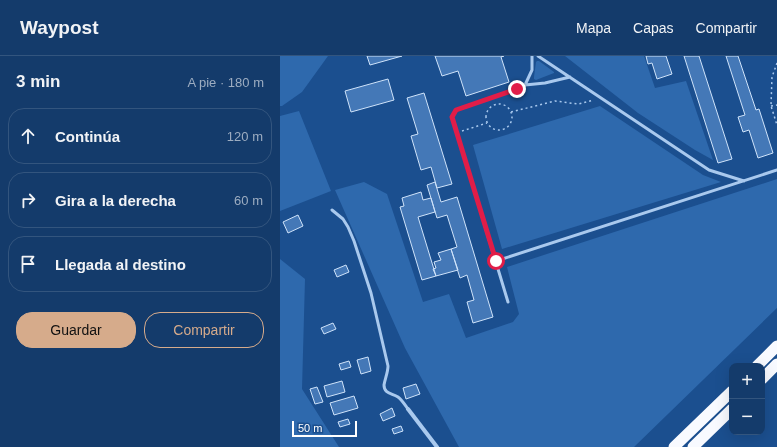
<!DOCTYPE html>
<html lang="es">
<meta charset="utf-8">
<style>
body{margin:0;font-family:Arial,sans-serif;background:#214673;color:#f1f3f6}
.controls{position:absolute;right:12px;bottom:12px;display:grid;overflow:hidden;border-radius:8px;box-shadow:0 4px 16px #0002}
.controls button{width:36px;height:36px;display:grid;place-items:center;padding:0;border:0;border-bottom:1px solid #33557e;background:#143b6b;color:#f1f3f6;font:20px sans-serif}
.scale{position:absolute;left:12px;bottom:10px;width:65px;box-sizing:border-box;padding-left:4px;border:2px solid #fff;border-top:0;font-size:11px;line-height:14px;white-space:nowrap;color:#fff;-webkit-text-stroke:3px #1b4f8f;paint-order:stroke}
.stop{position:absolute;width:12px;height:12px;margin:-9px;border:3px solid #e11d48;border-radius:50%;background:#fff}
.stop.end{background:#e11d48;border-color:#fff;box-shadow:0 1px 4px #0008}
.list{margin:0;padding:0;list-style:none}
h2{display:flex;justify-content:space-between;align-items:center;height:52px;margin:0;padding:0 16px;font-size:17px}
h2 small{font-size:13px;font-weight:400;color:#9dadc1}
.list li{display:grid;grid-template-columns:26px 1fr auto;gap:12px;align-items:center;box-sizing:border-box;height:56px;margin:0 8px 8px;padding:0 8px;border:1px solid #33557e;border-radius:16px}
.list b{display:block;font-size:15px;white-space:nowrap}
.list em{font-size:13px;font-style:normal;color:#9dadc1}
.actions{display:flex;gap:8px;padding:12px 16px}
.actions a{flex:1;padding:9px 0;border:1px solid #d6ab8b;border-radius:16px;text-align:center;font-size:14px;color:#d6ab8b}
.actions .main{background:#d6ab8b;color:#111}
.icon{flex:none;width:22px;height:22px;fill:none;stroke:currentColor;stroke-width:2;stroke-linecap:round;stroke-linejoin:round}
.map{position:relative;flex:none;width:497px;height:391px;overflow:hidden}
header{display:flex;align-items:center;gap:24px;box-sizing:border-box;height:56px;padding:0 20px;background:#143b6b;border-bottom:1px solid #33557e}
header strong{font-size:19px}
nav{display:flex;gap:22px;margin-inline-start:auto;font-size:14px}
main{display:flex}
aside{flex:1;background:#143b6b}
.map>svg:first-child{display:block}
</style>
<header>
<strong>Waypost</strong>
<nav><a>Mapa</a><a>Capas</a><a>Compartir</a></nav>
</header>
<main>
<aside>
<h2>3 min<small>A pie · 180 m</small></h2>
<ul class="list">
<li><svg class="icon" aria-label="ahead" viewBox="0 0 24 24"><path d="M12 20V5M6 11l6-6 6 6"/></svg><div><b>Continúa</b></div><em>120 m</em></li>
<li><svg class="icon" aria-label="right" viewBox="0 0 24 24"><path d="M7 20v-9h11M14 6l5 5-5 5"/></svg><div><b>Gira a la derecha</b></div><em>60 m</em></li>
<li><svg class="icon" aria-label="arrive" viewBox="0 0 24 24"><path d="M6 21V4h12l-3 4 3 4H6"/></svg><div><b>Llegada al destino</b></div></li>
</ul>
<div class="actions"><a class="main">Guardar</a><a>Compartir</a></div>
</aside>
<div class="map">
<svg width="497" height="391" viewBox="0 0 497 391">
<rect width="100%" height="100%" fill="#1b4f8f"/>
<!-- green -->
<path fill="#2e69ad" d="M0,0H48L22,36L2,50H0Z
M285,0H364L375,32L406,25L433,104L415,94L358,57Z
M257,5H259L274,16V17L256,24L254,23V21L256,6Z
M320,50L423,119L441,126L222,193L193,89Z
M19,55L51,135L0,155V60Z
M497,123V252L354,391H179L125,292L55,134L84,126L107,138L143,246L169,238L186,282L233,266L239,258L227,211Z
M0,203L25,223L22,333L59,391H0Z"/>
<!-- building -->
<path fill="#4478b7" stroke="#cfe3fa" d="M87,0H122L90,9Z
M155,0H224L221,1L229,26L186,40L178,15L162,20Z
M366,0H386L392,18L377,23L372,7L368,8Z
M404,0H419L452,103L438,107Z
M446,0H458L476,54L479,53L493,97L478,102L469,74L463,76L458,61L465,59Z
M108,23L114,44L71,56L65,35Z
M144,37L172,128L157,132L151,111L141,114L131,80L138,78L127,42Z
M155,126L161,146L177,141L213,261L193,267L187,246L194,244L187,219L180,222L171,193L177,191L167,159L157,162L147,129Z
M141,136L143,144L151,142L155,156L138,161L156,220L142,224L120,151L124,150L122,142Z
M18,159L23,170L8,177L3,166Z
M171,193L178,214L156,220L153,213L156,212L154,206L161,204L158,197Z
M66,209L69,216L57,221L54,214Z
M53,267L56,273L44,278L41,272Z
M88,301L91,315L81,318L77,304Z
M69,305L71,311L61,314L59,308Z
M62,325L65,336L47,341L44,330Z
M136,328L140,338L126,343L123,332Z
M37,331L43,346L35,348L30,333Z
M74,340L78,352L54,359L50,347Z
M112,352L115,360L103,365L100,358Z
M68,363L70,368L60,371L58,366Z
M121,370L123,375L114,378L112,373Z"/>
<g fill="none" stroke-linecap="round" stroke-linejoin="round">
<!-- path -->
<path stroke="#a9c9ee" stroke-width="1.5" stroke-dasharray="2 3" stroke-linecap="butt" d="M497,7L492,21L491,50L497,69
M206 61a13 13 0 1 1 26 0a13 13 0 1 1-26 0Z
M491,50L497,49
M231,56L275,45L298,48L314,44
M182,75L207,67"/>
<!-- service -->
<path stroke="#a9c9ee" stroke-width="3" d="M258,0L429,114L464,125
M245,29L252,14V0
M52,154L63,163L68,171L74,185L91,237L108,310C108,316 105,323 104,329C104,338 112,337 118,341C122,344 125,349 128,353
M216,205L497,114
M228,246L172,61L176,54L237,33L245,29L265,27L290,21"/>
<!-- minor -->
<path stroke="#a9c9ee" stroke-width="4" d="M128,353L157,391"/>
<!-- trunk -->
<path stroke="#f8faff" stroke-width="11" d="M477,310L497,290
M482,323L497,308
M394,391L452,335
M413,391L452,353"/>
</g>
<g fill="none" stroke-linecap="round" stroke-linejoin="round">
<!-- route -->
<path stroke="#e11d48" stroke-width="5" d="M216,205L172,61L176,54L237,33"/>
</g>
</svg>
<div class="controls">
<button>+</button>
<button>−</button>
</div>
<div class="scale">50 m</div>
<div class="stop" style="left:216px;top:205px"></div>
<div class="stop end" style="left:237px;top:33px"></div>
</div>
</main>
